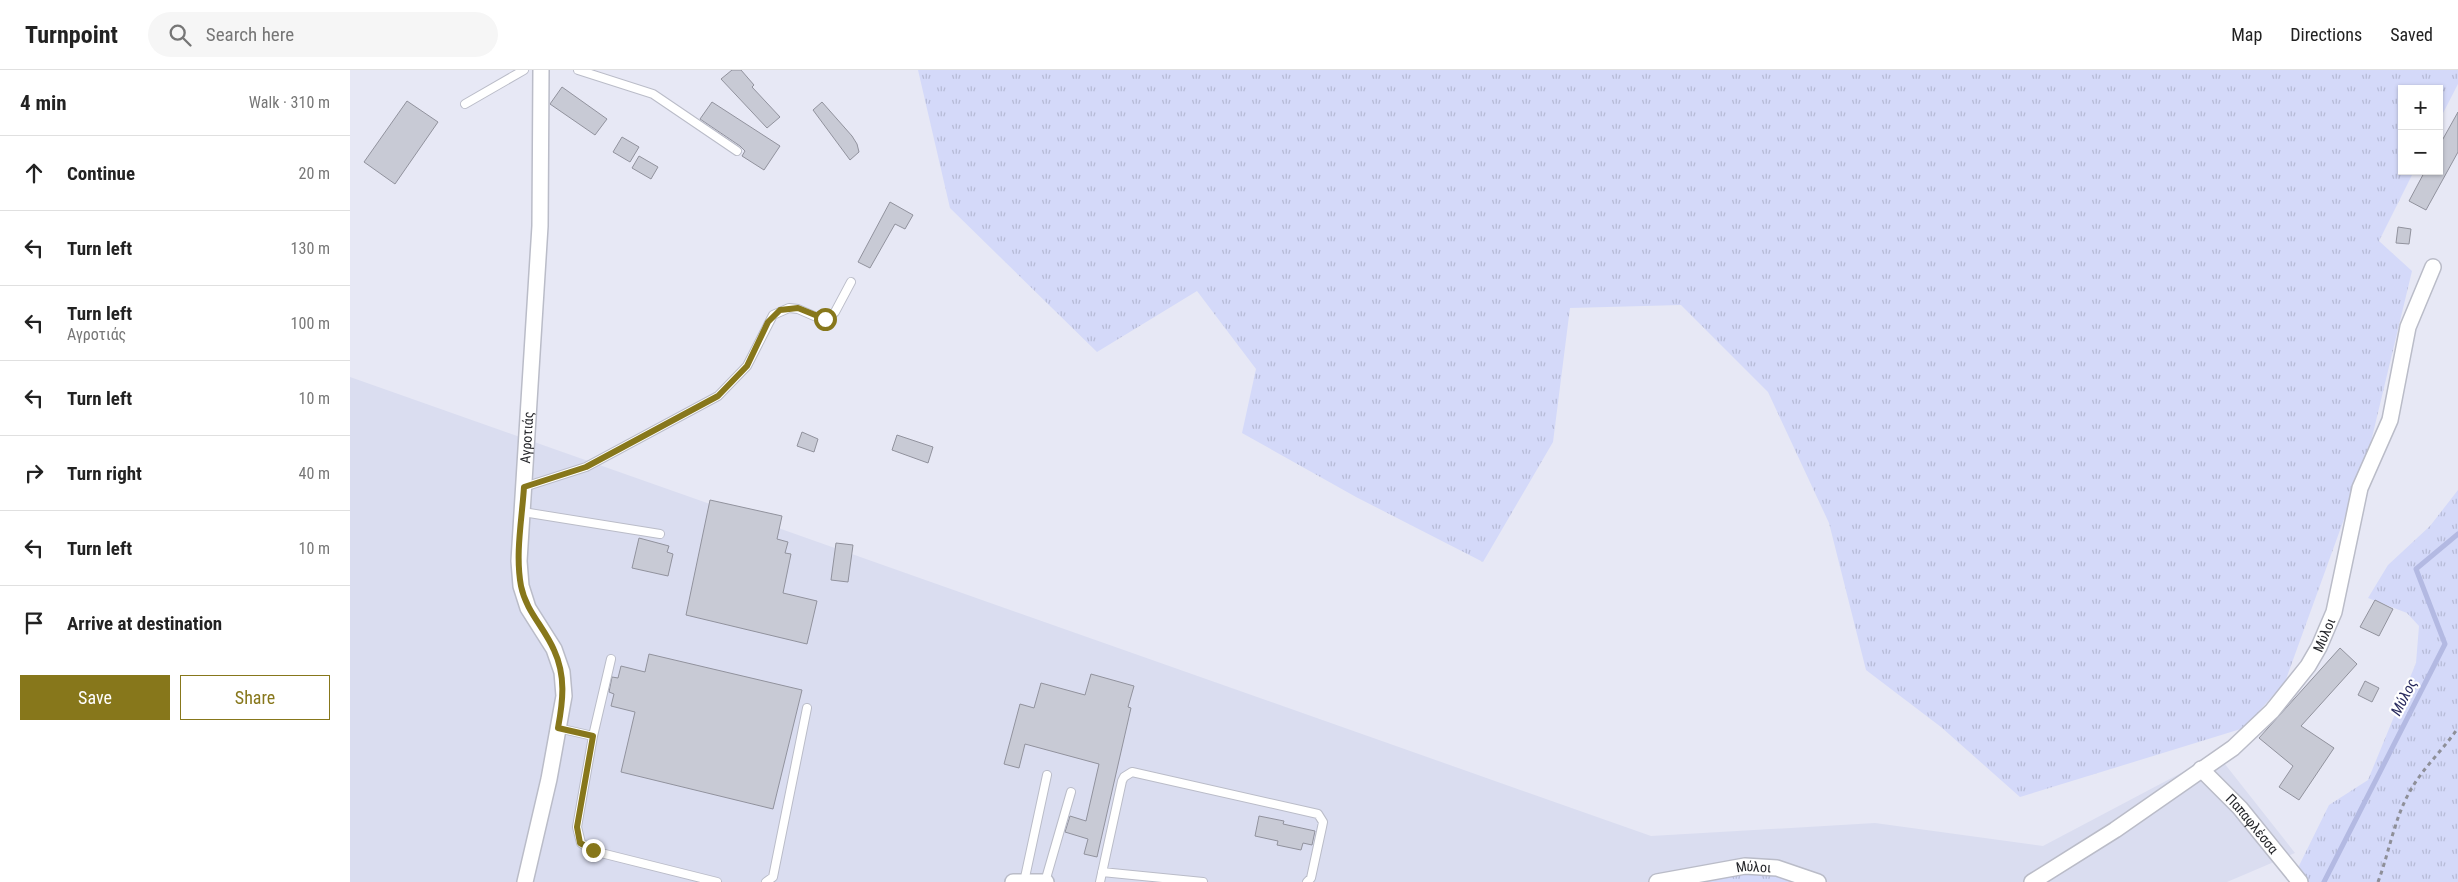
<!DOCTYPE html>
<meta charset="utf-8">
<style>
body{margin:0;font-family:"Roboto Condensed",sans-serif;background:#f6f6f6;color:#222}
.controls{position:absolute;right:15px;top:15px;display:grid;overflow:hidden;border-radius:0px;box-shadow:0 1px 4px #0004}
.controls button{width:45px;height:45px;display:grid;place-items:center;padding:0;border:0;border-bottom:1px solid #e0e0e0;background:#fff;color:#222;font:25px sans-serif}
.stop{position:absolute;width:15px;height:15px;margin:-11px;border:4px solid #87771b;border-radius:50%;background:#fff}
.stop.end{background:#87771b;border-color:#fff;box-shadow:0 1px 5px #0008}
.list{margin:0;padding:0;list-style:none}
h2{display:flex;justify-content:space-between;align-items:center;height:65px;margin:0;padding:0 20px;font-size:21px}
h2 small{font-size:16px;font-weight:400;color:#767676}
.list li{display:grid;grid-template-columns:32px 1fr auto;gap:15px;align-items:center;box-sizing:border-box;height:75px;padding:0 20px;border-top:1px solid #e0e0e0}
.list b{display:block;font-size:19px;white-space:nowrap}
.list p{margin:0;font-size:16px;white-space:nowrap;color:#767676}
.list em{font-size:16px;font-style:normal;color:#767676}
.actions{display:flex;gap:10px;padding:15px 20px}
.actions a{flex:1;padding:11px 0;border:1px solid #87771b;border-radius:0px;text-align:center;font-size:18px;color:#87771b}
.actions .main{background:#87771b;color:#fff}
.icon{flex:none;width:28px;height:28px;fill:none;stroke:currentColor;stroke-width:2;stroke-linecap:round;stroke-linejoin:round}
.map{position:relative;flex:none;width:2108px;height:812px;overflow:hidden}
header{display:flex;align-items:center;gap:30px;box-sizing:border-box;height:70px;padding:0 25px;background:#fff;border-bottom:1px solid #e0e0e0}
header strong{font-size:24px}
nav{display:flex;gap:28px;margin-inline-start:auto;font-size:18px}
.search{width:350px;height:45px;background:#f6f6f6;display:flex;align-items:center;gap:12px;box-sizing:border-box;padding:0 18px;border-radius:28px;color:#767676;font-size:19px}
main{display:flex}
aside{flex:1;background:#fff}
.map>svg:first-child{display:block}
</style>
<header>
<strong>Turnpoint</strong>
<div class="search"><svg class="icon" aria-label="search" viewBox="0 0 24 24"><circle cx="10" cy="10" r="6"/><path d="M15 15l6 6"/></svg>Search here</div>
<nav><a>Map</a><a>Directions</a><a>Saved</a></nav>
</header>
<main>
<aside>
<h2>4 min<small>Walk · 310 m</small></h2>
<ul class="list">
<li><svg class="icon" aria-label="ahead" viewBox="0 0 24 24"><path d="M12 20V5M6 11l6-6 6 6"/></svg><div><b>Continue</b></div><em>20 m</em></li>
<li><svg class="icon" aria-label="left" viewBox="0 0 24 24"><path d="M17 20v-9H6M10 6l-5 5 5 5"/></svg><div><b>Turn left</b></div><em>130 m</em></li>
<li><svg class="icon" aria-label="left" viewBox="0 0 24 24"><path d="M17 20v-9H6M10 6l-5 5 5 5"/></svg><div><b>Turn left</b><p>Αγροτιάς</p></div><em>100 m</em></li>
<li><svg class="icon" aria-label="left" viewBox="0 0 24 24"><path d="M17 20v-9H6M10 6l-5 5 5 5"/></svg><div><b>Turn left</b></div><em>10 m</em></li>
<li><svg class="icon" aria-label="right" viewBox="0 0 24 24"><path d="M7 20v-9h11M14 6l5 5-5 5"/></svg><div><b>Turn right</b></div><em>40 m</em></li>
<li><svg class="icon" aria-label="left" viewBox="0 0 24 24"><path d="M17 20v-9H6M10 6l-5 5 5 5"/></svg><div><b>Turn left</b></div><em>10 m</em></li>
<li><svg class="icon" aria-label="arrive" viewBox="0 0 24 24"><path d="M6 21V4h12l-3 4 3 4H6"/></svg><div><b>Arrive at destination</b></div></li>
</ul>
<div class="actions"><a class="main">Save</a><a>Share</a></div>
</aside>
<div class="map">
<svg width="2108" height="812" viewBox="0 0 2108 812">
<defs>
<pattern id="grass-tufts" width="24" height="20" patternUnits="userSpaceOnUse" patternTransform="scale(1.25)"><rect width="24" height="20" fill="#d4d9f9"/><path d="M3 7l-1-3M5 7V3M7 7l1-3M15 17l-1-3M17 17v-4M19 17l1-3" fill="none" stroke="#b6bad6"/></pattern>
</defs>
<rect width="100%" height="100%" fill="#e7e8f5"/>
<!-- built -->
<path fill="#daddf0" d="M0,307L1301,766L1525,753L1693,776L1867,684L1945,783L1877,812H0Z"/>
<!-- grass -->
<path fill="url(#grass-tufts)" d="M568,0H2108V14L2089,51V19H2052V101H2064L2029,171L2062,201L2019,380L1935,612L1894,658L1670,727L1591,657L1516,600L1479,453L1418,322L1331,235L1220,238L1203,372L1133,492L1006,427L892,363L906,299L847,221L747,282L600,138Z
M2108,420V812H1941L1979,735L2018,710L2066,593L2069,556L2057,543L2018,528L2038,495L2080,456Z
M1406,804L1434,806L1440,812H1352L1373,807Z"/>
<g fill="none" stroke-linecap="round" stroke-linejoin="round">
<!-- stream -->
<path stroke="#b3b9e2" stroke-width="5" d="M1974,812L2095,574L2066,499L2108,464"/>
</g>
<!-- building -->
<path fill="#c8cad5" stroke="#91929d" d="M382,0H391L404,15L402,17L430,47L417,58L371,9Z
M212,17L257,49L245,65L200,34Z
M57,31L88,52L45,114L14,92Z
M362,32L430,76L414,100L392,86L395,81L390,76L350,49Z
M472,32L502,66L507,74L509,82L500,90L463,40Z
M2108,42V82L2076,140L2059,131L2075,101H2089V76Z
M272,67L289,77L280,92L263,82Z
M289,86L308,97L301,109L282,98Z
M540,132L563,145L555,159L545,154L520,198L508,192Z
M2048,157L2061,159L2059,174L2046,173Z
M452,362L468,369L464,382L447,376Z
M547,365L583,377L578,393L542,380Z
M360,430L432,446L427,469L438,472L435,483L441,484L433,523L467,531L457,574L336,545Z
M289,468L319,476L317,482L323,484L318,506L282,498Z
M486,473L503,475L498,512L481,510Z
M2025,530L2043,539L2029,566L2010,557Z
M1990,578L2007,594L1951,656L1984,678L1949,730L1929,717L1943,696L1909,668Z
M299,584L452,620L423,739L271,702L285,642L261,636L264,624L259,622L262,607L268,608L271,596L295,602Z
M741,604L784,616L778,637L781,638L747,787L734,784L738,769L715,762L720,746L736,751L749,694L675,674L669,698L654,694L670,634L684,638L691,613L735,625Z
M2015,611L2029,618L2022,632L2008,625Z
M909,746L934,751L933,754L965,761L962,775L953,773L951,780L927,775L928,771L905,766Z"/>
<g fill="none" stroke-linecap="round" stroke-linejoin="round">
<defs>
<path id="lane" d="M228,0L303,24L387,81
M115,34L174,0
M174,417L236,397L368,326L397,296L423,245L439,238L448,239L471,249L479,248L485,242L501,212
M173,442L310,464
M261,589L243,666L227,757L231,773L243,781L367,812
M208,658L243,666
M752,802L853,812
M416,812L423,807L457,638
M674,812L697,705
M695,812L721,722
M750,812L772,711L774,707L782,702L968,744L973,752L972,757L961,808L957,812"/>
<g id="street">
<path id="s1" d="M1851,699L1890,738L1950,812"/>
<path id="s2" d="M175,812L199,709L214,626L212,602L204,579L178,538L171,516L169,491L190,156L191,0"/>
<path d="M663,812H696"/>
<path id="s3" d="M1307,812L1395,796L1427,798L1468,812"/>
<path id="s4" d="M1682,812L1765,760L1883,678L1922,641L1958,596L1969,577L1984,542L2010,418L2040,350L2058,257L2083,197"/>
</g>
</defs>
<!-- lane casing -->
<use href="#lane" stroke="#babcc8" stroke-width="10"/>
<!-- street casing -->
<use href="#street" stroke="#babcc8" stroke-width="18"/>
<!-- path -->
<path stroke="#8e8f98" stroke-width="3" stroke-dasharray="4 4" stroke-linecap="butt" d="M2028,812C2039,783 2044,750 2059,723C2071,700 2093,680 2108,658"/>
<!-- lane -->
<use href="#lane" stroke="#fff" stroke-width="8"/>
<!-- street -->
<use href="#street" stroke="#fff" stroke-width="15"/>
</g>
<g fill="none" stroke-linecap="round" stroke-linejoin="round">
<!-- route -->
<path stroke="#87771b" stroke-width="6" d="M243,780L230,773L227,757L243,666L208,658C213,631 216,606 204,580C194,557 176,541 171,516C165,484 172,449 174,417L236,397L368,326L397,296L418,252L430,240L448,238L475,249"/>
</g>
<g text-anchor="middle" stroke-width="4.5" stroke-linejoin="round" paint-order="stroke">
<!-- street labels -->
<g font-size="14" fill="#25262a" stroke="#fff">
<text dy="5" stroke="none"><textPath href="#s2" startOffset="459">Αγροτιάς</textPath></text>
<text dy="5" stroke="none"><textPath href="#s4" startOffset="388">Μύλοι</textPath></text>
<text dy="5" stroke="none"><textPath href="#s1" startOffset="75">Παπαφλέσσα</textPath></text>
<text dy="5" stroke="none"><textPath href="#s3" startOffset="98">Μύλοι</textPath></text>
</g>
<!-- water labels -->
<g font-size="15" font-style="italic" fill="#2a2c5f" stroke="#fff">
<text transform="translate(2054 627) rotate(-63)" y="5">Μύλος</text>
</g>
</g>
</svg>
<div class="controls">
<button>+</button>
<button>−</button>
</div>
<div class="stop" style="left:475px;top:249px"></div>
<div class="stop end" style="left:243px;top:780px"></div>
</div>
</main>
